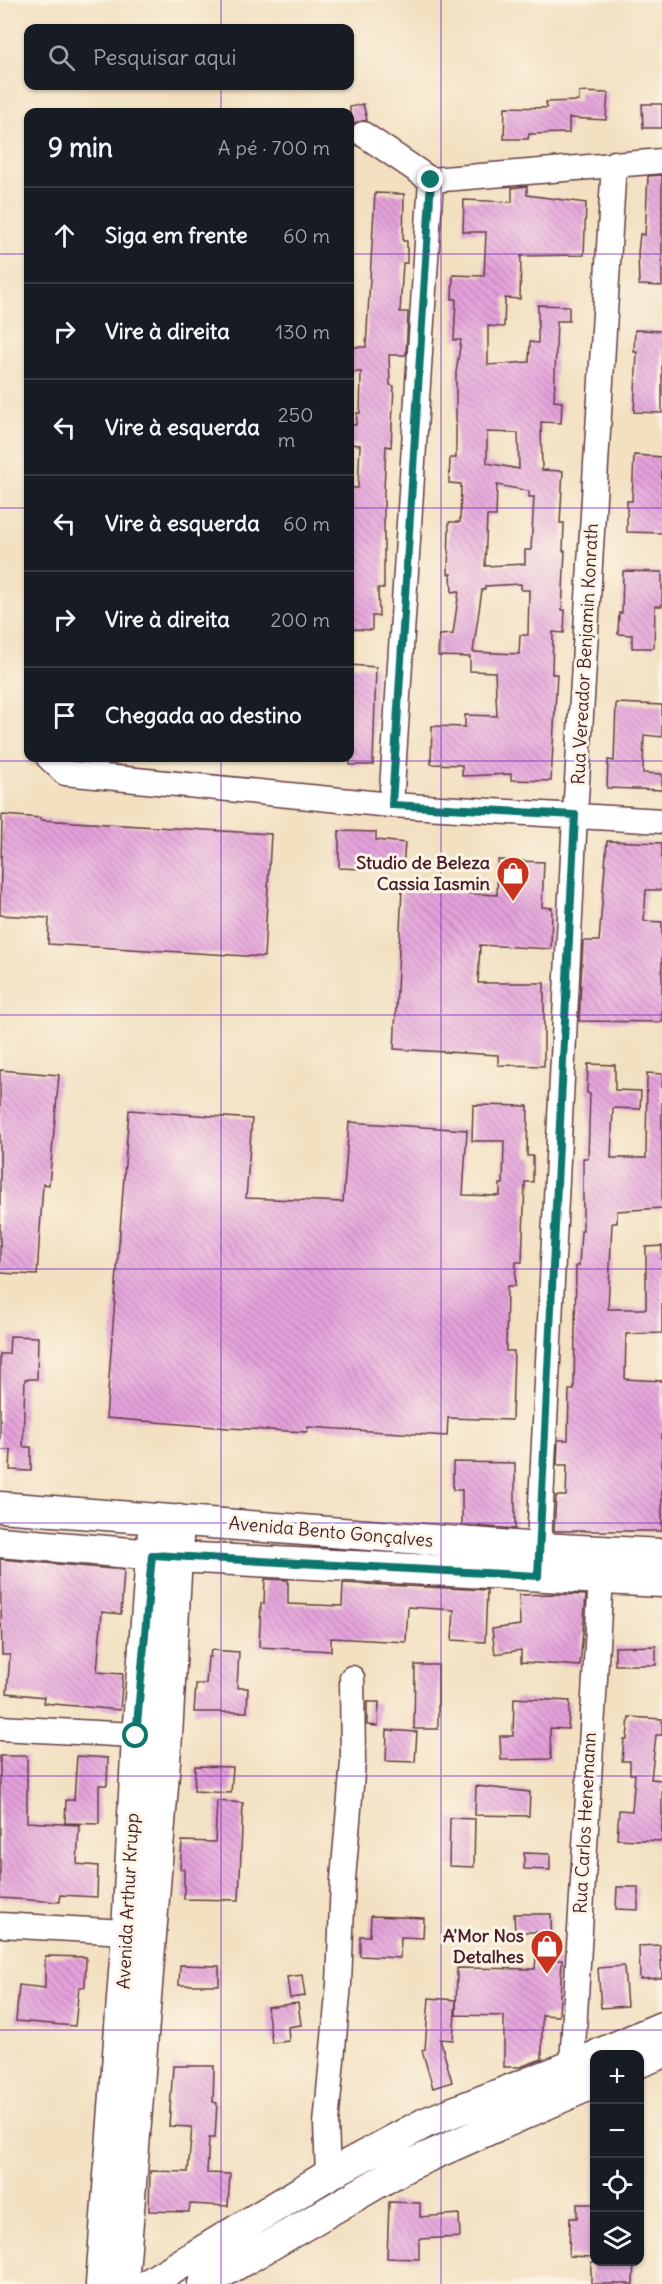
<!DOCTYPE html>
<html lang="pt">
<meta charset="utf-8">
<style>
body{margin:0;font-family:Delius,sans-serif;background:#20242c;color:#f1f3f6}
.controls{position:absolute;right:18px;bottom:18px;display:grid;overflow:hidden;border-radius:12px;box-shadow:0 2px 4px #0004}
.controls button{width:54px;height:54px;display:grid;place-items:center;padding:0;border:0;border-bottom:2px solid #363941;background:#171b24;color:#f1f3f6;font:30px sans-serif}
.stop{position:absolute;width:18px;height:18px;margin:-14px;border:4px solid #0f766e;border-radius:50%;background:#fff}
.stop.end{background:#0f766e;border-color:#fff;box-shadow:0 2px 6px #0008}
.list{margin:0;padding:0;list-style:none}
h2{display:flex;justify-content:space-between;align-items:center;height:78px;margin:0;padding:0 24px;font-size:26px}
h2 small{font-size:20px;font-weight:400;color:#9ea1a6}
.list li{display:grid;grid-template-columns:39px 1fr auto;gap:18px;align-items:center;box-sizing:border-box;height:96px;padding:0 24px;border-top:2px solid #363941}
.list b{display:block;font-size:22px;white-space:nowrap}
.list em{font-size:20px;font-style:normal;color:#9ea1a6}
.icon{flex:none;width:33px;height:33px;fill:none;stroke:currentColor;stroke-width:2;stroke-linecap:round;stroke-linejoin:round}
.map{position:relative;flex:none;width:662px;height:2284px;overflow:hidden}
.search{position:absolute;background:#171b24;box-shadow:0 2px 4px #0004;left:24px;top:24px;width:330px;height:66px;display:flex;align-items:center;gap:15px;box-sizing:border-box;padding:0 21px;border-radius:12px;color:#9ea1a6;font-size:22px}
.panel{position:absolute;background:#171b24;box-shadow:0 2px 4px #0004;left:24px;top:108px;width:330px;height:654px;border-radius:12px}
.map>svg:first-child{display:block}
</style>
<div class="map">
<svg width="662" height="2284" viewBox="0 0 662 2284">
<defs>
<pattern id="building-back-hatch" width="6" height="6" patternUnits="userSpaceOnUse" patternTransform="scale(1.5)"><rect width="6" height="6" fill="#e4a1db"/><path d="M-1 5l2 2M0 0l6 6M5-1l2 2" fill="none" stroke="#bb83b2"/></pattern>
</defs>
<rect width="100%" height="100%" fill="#fcf5e5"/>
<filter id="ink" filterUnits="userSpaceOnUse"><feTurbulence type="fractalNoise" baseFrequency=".0167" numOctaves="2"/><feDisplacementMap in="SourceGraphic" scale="12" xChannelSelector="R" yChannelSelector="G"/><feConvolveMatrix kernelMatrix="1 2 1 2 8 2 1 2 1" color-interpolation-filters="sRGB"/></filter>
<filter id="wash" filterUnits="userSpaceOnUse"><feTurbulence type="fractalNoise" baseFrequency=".008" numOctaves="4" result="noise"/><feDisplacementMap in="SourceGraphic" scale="24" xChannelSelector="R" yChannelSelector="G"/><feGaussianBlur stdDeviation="1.35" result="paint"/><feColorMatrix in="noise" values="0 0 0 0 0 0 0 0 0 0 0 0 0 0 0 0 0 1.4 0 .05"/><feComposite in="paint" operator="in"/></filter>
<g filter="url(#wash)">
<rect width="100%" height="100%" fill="#f2e0c1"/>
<g id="blocks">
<!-- building -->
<path fill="url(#building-back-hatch)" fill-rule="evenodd" d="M579,92L608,93L606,120L569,118V133L529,134L528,139H504L505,107L547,108L546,102L579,101Z
M363,104L367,120L350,124V107Z
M642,104H662V128H643Z
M662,175V286L639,285L638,253L640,234L645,235L648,176Z
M527,186V195L586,203L584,255L521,256L520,299L505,298L504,327L488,326V365L529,362L530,342L538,343V305L569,306V321H557L554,401L562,402L561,423L541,422L542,470L563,471L560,523H564L563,551H565L562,610H565L564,633L553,632L552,674H557L551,781L511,780V774L462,776V765L431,764L432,726L465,727V715L497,716L495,672L470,671V657L438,656L439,635L453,634L459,591L452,592L451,574H448L449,522H460L461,484L449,483L450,458H456V373L461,340H454L456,299H452L453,275L484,276L486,232H463L464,200L512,202V188ZM487,432L518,433L519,469L487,463ZM497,485L529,491V497H534L531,550H525V564L485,566L487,516H496ZM521,584V590H529L528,635H520L519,654L473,652L482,590L485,589V586Z
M375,193L404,194L403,241H407V263H403L400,312H408L406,355H389L390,385L394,386L391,447L386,446L384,490V588H378L379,616H372V630L350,629V488H358L360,445L350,444V425H356L357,413H360L361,372H350V347H366Z
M635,330L662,331V413L634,412L637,352H634Z
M634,455L662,457V533L627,532V501H632Z
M623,571L662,572V606H655L654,648H632V635L618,634L619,613H622Z
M350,665L376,667L373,765H350Z
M616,703L662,705V737L644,735L643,773L662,774V790L607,788L608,760L614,761Z
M2,815L41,818V820L271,834L264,957L48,944L49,918L0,915Z
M339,831L376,832V840L405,843L403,867L363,864V869L339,868Z
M607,841L662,843V890H646L644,921L662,922V1022L579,1021L583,941H599Z
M498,860L544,862L542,907L552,908L551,949L480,945L478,983H544V1066L498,1065V1055L394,1049L402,890L497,895Z
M588,1064L615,1065V1090L641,1091L640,1109L613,1108L611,1158H646L647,1073L662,1074V1208L617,1211V1223H612L608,1309H646V1247L662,1246V1333L626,1334L625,1379L662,1381V1531H554L556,1496H566L567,1465H557L558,1440H568L569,1390H574L576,1266H579L581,1231H583V1158H588L590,1094L587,1093Z
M0,1070L59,1075L49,1185L43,1184L37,1275L0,1273Z
M473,1105L528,1106L527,1156H533V1182H525L522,1262H516L515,1286H507L506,1351H514L512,1420L448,1418L447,1436L308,1427L307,1432L228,1428L106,1418L129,1110L252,1119L246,1198L343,1202L349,1122L467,1130L463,1195L500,1196V1184H503L504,1141H472Z
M10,1336L38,1337L37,1379H25L23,1447H31V1471L10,1470L11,1450H0V1354H9Z
M453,1462L515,1463V1529L462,1525V1490H453Z
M0,1559L124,1570L121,1614L102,1612L97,1672L123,1674L120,1710L43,1703L44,1697L7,1693L10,1655H2Z
M265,1579L288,1580V1604L342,1606L343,1583L487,1590L485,1642L452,1640L454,1610L408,1607L406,1642L331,1638V1651L259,1647L261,1603H264Z
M552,1594L586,1595L580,1666L521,1662V1650L495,1654L492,1629L520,1625L519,1595Z
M656,1646V1665H615V1647Z
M211,1650L239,1652L237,1688H248L247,1712H194L196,1684H206L208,1657H210Z
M415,1665H438V1729H414Z
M514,1698L570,1701L568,1729L550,1728L551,1759L501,1760L500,1736H513Z
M367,1702H379L378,1726L367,1725Z
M629,1717L662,1719V1735H656L651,1779L662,1780V1841L617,1839L619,1810L632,1811L635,1774H630V1761H622L624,1739H627Z
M387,1730L417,1732L415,1762L386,1761Z
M0,1756H27V1822L79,1825L77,1864L98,1866L97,1897L60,1895V1902L0,1898Z
M77,1756L108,1758L107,1785H99V1824L65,1823L66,1800H74Z
M195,1766L233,1767L231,1793L194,1791Z
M476,1786L530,1792L529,1816L475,1815Z
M217,1801L243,1803L239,1900L184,1899V1869H180L182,1841L215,1842Z
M450,1818L475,1819L474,1867L449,1866Z
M524,1853L550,1854V1870L524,1869Z
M617,1887H638V1910L616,1909Z
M514,1914H551L552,1960H562L559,2016L542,2015V2059L520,2067H504V2016L456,2015L457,1968L535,1969L538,1932H515Z
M371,1916L424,1918L423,1938L401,1937L400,1958L360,1956V1936H370Z
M660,1945L662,1978L640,1979L639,1946Z
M45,1956L86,1957L85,1987H79L75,2026L16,2021L19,1985L45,1988Z
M180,1965L219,1966V1985H179Z
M624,1966L627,2006L601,2008L598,1968Z
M302,1975L305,1996L290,1998L287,1977Z
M429,1998L456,2000L453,2040L440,2039L452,2082L433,2088L422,2050L425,2049Z
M298,2003L301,2025L288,2027L289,2041L272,2043L267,2007Z
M173,2066H214L213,2102L217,2103L215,2138H209L207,2173L230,2174L228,2206L190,2204L189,2212L149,2211L150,2171L188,2172L192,2127L169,2126Z
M389,2202L420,2203V2217L459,2214L460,2237L419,2239V2259L387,2258Z
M577,2204H594V2257L569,2256L570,2218H577Z
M591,2262H634L633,2284H591Z"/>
</g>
</g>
<g filter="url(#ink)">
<use href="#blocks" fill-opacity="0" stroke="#633c42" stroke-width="1.5"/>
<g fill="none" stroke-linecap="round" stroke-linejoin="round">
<defs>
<path id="minor" d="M363,134L431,180L662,161
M49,758L65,773L391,805L662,821
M391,805L431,180
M538,1564L575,815L614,163
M0,1728L153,1736
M0,1925L144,1933
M571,2081L602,1561
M328,2175L326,2124L339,1984L343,1879L353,1762L352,1678"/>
<path id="major" d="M0,1507L539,1548L662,1554
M0,1542L177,1557L662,1582
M599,2054L662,2027
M640,2062L662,2053
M101,2284L127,1932L137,1736L154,1519
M123,2284L167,1736L179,1520
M148,2284L328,2175L425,2123L594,2057
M203,2284L407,2166L594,2083"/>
</defs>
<!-- minor casing -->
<use href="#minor" stroke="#633c42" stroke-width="27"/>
<!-- major casing -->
<use href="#major" stroke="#633c42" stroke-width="33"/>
<!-- minor -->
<use href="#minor" stroke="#fff" stroke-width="24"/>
<!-- major -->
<use href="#major" stroke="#fff" stroke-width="30"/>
</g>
</g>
<g fill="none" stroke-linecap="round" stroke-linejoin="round" filter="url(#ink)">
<!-- route -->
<path stroke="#0f766e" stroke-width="8" d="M136,1736L152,1555L538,1576L575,815L392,805L431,180"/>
</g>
<!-- grid -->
<path fill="none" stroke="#7b2cbf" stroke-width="1.5" stroke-opacity="0.55" d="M221,0V28M441,0V2284M221,86V112M0,254H28M350,254H662M0,508H28M350,508H662M221,758V2284M0,761H662M0,1015H662M0,1269H662M0,1523H662M0,1776H662M0,2030H662"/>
<!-- icons -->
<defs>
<symbol id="shop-pin" viewBox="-11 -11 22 30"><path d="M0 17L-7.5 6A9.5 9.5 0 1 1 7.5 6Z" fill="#c8321e" stroke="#fcf5e5"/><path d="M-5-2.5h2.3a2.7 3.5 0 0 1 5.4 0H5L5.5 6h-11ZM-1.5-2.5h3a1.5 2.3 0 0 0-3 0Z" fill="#fff"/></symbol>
</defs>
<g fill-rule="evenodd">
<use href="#shop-pin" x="494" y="854" width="38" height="52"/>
<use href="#shop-pin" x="528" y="1927" width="38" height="52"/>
</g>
<g text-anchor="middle" stroke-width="6" stroke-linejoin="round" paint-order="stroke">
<!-- street labels -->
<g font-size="18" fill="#4a1f2b" stroke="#fcf5e5">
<text transform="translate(585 654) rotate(-87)" y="6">Rua Vereador Benjamin Konrath</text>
<text transform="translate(331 1532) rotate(5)" y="6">Avenida Bento Gonçalves</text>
<text transform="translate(585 1823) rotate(-87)" y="6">Rua Carlos Henemann</text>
<text transform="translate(128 1901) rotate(-87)" y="6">Avenida Arthur Krupp</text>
</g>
<!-- poi labels -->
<g font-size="18" font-weight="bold" fill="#4a1f2b" stroke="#fcf5e5" text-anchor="end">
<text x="490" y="869">Studio de Beleza<tspan x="490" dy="21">Cassia Iasmin</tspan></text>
<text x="524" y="1942">A'Mor Nos<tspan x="524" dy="21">Detalhes</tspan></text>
</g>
</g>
</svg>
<div class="controls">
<button>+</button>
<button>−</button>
<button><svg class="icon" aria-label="locate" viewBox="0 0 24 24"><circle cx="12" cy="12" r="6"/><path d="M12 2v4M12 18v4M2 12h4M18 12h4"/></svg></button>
<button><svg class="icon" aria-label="layers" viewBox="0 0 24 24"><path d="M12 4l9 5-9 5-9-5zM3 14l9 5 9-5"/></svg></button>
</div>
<div class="stop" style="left:136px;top:1736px"></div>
<div class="stop end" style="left:431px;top:180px"></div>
<div class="search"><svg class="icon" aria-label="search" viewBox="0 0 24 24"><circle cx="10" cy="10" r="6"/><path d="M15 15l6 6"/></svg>Pesquisar aqui</div>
<section class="panel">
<h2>9 min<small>A pé · 700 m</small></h2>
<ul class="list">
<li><svg class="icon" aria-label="ahead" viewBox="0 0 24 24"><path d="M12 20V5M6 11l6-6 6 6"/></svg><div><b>Siga em frente</b></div><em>60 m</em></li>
<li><svg class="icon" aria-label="right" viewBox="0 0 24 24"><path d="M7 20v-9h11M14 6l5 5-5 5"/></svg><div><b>Vire à direita</b></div><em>130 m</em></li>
<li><svg class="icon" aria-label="left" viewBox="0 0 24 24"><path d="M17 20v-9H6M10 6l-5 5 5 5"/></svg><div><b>Vire à esquerda</b></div><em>250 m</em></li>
<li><svg class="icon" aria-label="left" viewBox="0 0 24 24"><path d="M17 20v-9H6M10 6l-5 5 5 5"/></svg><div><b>Vire à esquerda</b></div><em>60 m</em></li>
<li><svg class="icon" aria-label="right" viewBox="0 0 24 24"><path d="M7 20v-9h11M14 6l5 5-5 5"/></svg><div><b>Vire à direita</b></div><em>200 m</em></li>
<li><svg class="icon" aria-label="arrive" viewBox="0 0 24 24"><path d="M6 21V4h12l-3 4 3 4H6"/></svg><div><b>Chegada ao destino</b></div></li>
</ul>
</section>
</div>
